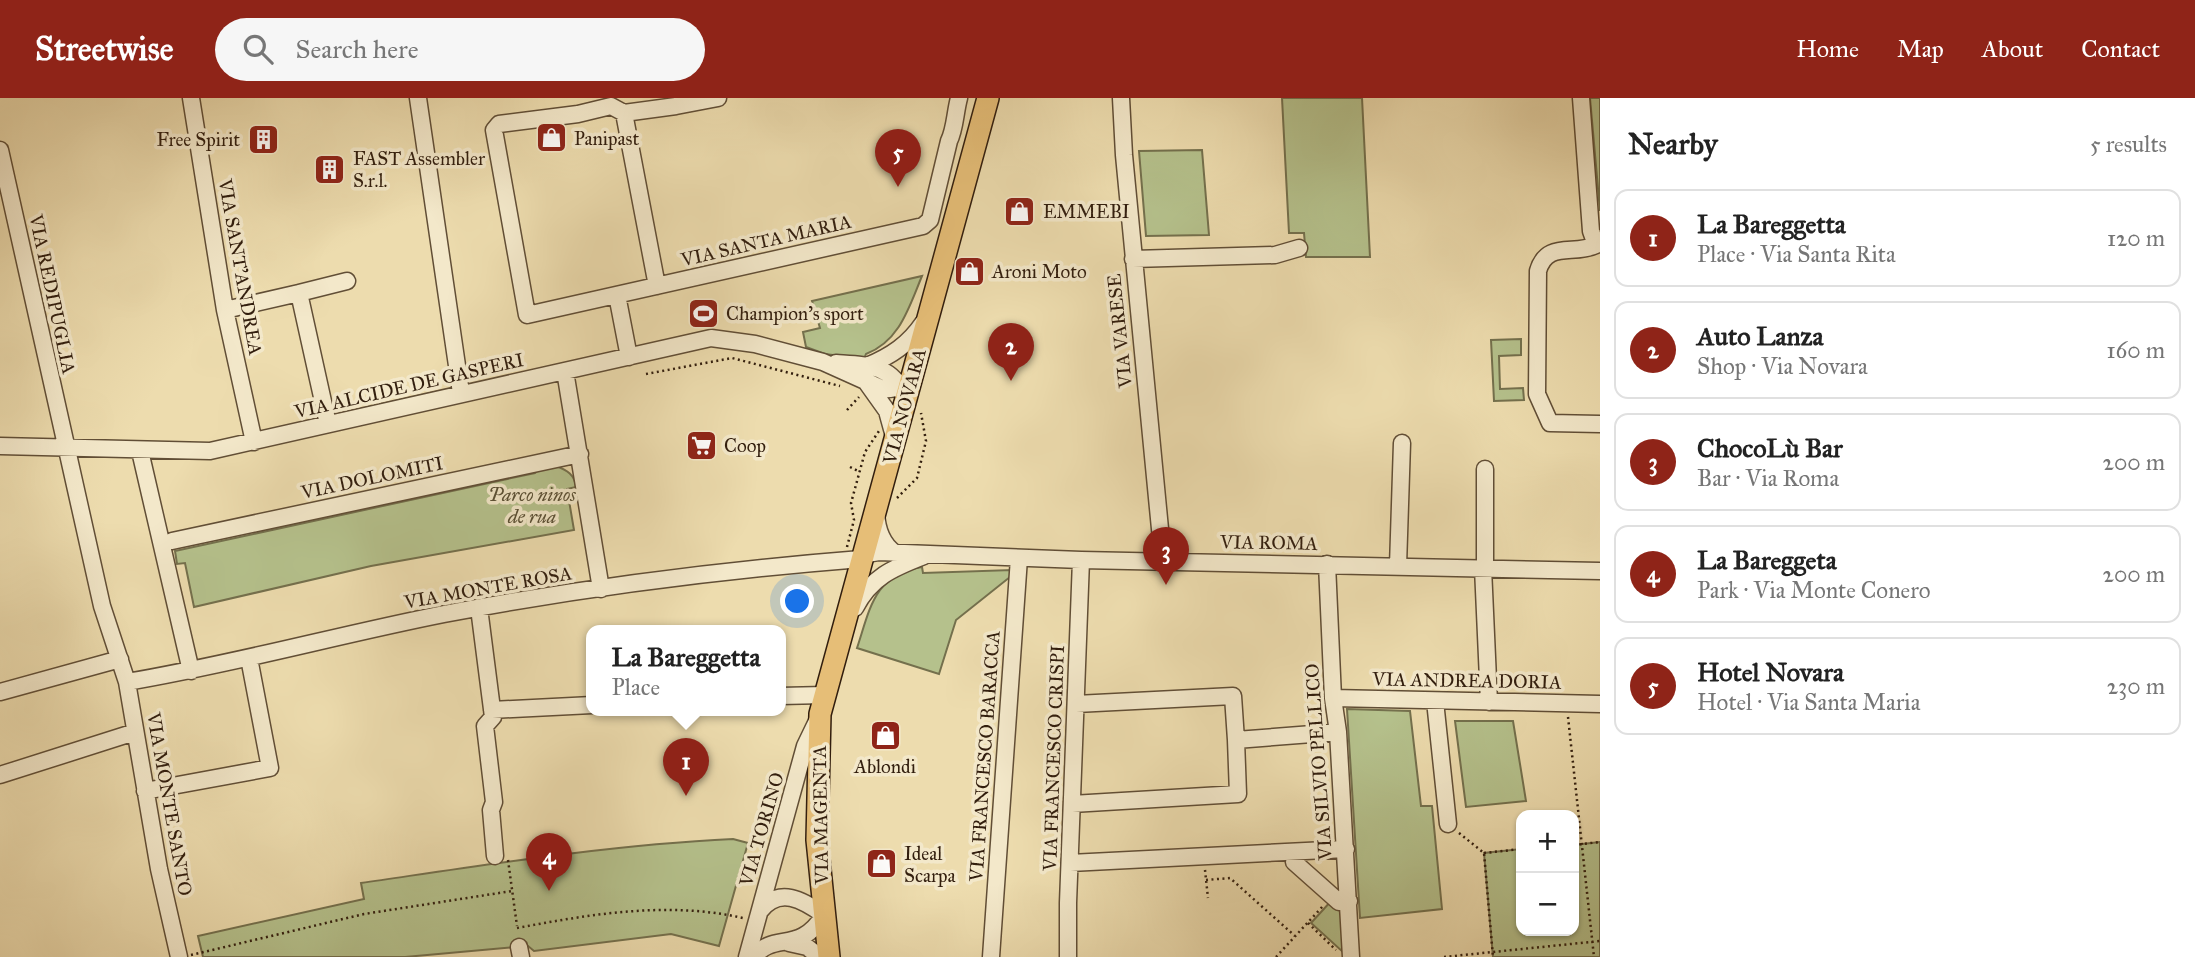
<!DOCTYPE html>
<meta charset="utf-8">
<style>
body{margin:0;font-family:"IM FELL Great Primer",serif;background:#f6f6f6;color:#222}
.controls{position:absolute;right:21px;bottom:21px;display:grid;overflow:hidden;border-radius:14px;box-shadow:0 2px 5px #0004}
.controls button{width:63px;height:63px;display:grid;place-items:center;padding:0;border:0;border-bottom:2px solid #e0e0e0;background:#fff;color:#222;font:35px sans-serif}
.you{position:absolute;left:798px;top:504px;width:24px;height:24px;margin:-18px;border:5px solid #fff;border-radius:50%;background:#1a73e8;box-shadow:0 0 0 10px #1a73e833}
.badge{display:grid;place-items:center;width:46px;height:46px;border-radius:50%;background:#8f2418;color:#fff;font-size:23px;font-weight:700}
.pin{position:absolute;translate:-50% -58px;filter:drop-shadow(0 2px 4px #0008)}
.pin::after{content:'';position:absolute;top:37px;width:24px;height:21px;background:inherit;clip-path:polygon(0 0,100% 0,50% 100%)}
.popup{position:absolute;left:586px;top:527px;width:200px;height:91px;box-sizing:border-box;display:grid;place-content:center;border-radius:14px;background:#fff;filter:drop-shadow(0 2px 5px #0005);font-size:23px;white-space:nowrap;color:#767676}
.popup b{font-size:26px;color:#222}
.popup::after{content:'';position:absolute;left:50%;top:100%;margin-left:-14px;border:14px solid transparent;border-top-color:#fff}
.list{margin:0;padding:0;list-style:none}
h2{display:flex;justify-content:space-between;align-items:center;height:91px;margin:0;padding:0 28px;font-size:30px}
h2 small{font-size:23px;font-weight:400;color:#767676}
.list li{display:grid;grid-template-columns:46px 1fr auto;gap:21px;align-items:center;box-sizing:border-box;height:98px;margin:0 14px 14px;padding:0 14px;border:2px solid #e0e0e0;border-radius:14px}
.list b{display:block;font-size:26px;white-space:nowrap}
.list p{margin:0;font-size:23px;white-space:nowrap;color:#767676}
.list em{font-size:23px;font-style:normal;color:#767676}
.icon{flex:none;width:38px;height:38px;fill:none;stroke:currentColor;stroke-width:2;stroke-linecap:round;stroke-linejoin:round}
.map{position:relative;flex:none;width:1600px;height:859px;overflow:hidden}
header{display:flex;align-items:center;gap:42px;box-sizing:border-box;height:98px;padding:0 35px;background:#8f2418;color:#fff}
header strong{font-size:33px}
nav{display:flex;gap:38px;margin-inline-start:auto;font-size:24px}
.search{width:490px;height:63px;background:#f6f6f6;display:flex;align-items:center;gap:18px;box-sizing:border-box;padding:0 24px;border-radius:38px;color:#767676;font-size:26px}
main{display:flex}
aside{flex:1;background:#fff}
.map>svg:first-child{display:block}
</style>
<header>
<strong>Streetwise</strong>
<div class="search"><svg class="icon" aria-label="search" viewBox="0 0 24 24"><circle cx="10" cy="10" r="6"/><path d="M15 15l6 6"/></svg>Search here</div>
<nav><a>Home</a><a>Map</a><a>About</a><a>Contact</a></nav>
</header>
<main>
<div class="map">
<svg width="1600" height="859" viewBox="0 0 1600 859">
<rect width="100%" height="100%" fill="#eddcae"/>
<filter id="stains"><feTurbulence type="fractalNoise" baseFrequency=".00286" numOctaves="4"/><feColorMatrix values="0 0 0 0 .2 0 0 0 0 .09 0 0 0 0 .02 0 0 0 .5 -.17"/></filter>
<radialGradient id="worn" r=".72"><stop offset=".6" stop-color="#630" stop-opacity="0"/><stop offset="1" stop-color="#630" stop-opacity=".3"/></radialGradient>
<!-- green -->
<path fill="#b5c18c" stroke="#74704d" stroke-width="2" d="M1282,0H1362L1370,159H1306L1304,135H1289Z
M1590,0H1600V113Z
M1202,52L1209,137L1146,138L1139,53Z
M922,178C909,209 900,243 866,256L864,261L825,256L806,249L803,234L820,230L812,203Z
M1521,241V257L1499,258L1500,291L1523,290L1524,302L1494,303L1491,242Z
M556,368C567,372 575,377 576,389L567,391L574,432L371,468L194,509L185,465L177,466L175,453L535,375L538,372Z
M922,469L923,475L1012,472L1010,479L956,522L939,576L857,550C870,511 874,476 922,469Z
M1347,611L1410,613L1421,708H1432L1442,811L1360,820Z
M1455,623H1513L1526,703L1466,709Z
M733,741L748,745L719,848L671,836L534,853L528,848L405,859H203L198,838L364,801L361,785C485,767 608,747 733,741Z
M1600,744V859H1493L1484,755L1521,751V833H1574V747Z
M1332,802L1342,812L1344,855L1311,825Z"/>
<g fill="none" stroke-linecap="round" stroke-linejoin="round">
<defs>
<path id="minor" d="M191,0L225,212L254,344
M418,0L461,295
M1121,0L1124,57L1163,462
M1581,0L1591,133L1596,147
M624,15L611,8L578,16L499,26L494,32L527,217L923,128L930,122L949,43C955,31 955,15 959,0
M0,52L102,508L127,584L159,771L179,859
M1596,147C1574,158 1547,142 1538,173L1537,296L1550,325L1600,326
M1133,161L1275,157L1299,150
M657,188L624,15L676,8L718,0
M299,195L347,183
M617,197L629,259
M225,212L299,195L328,326
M836,265C865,267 893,266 904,298
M867,268C891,258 909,246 923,225
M565,273L601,491
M867,285L887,313L895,342
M0,348L210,353L711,240L755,246L823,264L883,291C897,292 902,288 912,278
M140,353L191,573
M1485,371V470
M876,415C877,431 882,446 895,455
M172,443L580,356
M861,461L867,456L879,454L1081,462L1600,473
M1327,466L1333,600L1338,634L1351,859
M1398,468L1402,345
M1483,470L1489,604
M479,510L493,619L485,628L494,704L491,712L495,758
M855,510C871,479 893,470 924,458
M127,584C234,566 338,537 444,516C581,490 722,472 861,461
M0,594L120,561
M780,598L825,597
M1333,600L1600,606
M1435,603L1448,726
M1076,606L1233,598L1236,642L1338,634
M492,612L592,607
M0,677L135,634
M145,693L270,670L249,560
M1072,706L1238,696L1236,642
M1294,764L1339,804L1349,803
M1070,765L1346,751
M789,845L807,849L820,859
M519,849L521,859
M747,859L805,648L818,621
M754,859C774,833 799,857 824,817C803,802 779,788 760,813
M991,859L1019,460
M1068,859V805L1081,462"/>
<path id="major" d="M829,859L817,742L820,616L988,0"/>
</defs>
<!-- minor casing -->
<use href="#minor" stroke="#614e36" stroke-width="19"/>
<!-- major casing -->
<use href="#major" stroke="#321e0e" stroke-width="24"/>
<!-- path -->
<path stroke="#321e0e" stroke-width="2.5" stroke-dasharray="2 3.5" stroke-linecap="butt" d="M646,276L732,260L840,288
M847,312L859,299
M850,369L860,374
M897,400L917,380L926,343L921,315
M847,449L854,422L851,405L865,354L879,333
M1568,619L1594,859
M1459,735L1484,755L1493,859
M1574,747L1600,744
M1484,755L1521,751
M508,762L517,828
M1205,772L1208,800
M1206,782L1230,780L1295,838
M1308,825L1336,852
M517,830C592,816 668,803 743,820
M191,857L364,816L512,793
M1276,859L1323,808
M1444,859L1600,843"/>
<!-- minor -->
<use href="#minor" stroke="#f3e8ca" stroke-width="16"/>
<!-- major -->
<use href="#major" stroke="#e6be77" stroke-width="21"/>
</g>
<!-- icons -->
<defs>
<symbol id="shop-square" viewBox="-11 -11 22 22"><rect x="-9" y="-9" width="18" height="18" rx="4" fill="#8f2418" stroke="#f3e8ca"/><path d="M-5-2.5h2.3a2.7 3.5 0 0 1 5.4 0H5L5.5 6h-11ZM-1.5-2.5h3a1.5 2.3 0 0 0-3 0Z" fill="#fff"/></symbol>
<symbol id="building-square" viewBox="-11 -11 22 22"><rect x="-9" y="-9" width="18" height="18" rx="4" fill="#8f2418" stroke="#f3e8ca"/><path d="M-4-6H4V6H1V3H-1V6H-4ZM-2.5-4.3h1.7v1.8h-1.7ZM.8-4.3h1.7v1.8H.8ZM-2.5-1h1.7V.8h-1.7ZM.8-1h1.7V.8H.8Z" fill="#fff"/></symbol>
<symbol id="stadium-square" viewBox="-11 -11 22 22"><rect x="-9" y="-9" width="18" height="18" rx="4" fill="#8f2418" stroke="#f3e8ca"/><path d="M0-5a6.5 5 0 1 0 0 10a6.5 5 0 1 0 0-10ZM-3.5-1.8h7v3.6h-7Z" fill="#fff"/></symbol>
<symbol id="supermarket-square" viewBox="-11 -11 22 22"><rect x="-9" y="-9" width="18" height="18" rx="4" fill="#8f2418" stroke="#f3e8ca"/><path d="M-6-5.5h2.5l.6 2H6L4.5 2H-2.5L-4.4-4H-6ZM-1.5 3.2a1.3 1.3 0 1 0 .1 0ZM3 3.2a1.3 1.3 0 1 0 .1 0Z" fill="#fff"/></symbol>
</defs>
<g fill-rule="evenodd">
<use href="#shop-square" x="534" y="22" width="35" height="35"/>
<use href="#building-square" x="246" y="24" width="35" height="35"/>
<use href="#building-square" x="312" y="54" width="35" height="35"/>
<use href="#shop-square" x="1002" y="96" width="35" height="35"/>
<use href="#shop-square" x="952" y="156" width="35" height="35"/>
<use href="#stadium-square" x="686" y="198" width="35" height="35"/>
<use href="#supermarket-square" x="684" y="330" width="35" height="35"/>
<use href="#shop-square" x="868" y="620" width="35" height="35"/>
<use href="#shop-square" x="864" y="748" width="35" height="35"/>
</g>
<g text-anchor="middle" stroke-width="7" stroke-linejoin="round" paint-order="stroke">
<!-- poi labels -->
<g font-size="19" fill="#321e0e" stroke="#f3e8ca" text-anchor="start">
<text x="574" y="47">Panipast</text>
<text x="240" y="48" text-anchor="end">Free Spirit</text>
<text x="353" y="67">FAST Assembler<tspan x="353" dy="22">S.r.l.</tspan></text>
<text x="1043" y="120">EMMEBI</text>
<text x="992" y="180">Aroni Moto</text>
<text x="726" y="222">Champion's sport</text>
<text x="724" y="354">Coop</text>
<text x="885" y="675" text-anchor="middle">Ablondi</text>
<text x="904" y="762">Ideal<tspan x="904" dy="22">Scarpa</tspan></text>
</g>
<!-- street labels -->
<g font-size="19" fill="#321e0e" stroke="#f3e8ca">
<text transform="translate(766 142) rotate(-13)" y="7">VIA SANTA MARIA</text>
<text transform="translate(241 169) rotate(80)" y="7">VIA SANT'ANDREA</text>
<text transform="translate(53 196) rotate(78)" y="7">VIA REDIPUGLIA</text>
<text transform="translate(1119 233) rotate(-96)" y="7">VIA VARESE</text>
<text transform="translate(409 287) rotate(-13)" y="7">VIA ALCIDE DE GASPERI</text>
<text transform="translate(904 308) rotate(-75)" y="7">VIA NOVARA</text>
<text transform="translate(372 379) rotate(-12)" y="7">VIA DOLOMITI</text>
<text transform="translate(1269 444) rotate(1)" y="7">VIA ROMA</text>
<text transform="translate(488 489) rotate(-10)" y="7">VIA MONTE ROSA</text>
<text transform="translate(1467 582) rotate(1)" y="7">VIA ANDREA DORIA</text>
<text transform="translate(984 658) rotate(-86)" y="7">VIA FRANCESCO BARACCA</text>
<text transform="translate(1053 660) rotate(-88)" y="7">VIA FRANCESCO CRISPI</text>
<text transform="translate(1318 664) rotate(-94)" y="7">VIA SILVIO PELLICO</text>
<text transform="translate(170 706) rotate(80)" y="7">VIA MONTE SANTO</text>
<text transform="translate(820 717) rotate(-91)" y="7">VIA MAGENTA</text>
<text transform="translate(761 731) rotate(-74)" y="7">VIA TORINO</text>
</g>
<!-- park labels -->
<g font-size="19" font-style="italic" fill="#594f34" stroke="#f3e8ca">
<text x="532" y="403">Parco ninos<tspan x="532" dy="22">de rua</tspan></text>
</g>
</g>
<rect width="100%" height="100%" filter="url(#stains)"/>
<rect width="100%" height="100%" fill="url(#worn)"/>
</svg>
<div class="controls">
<button>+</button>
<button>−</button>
</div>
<div class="you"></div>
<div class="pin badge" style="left:686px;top:698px">1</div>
<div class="popup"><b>La Bareggetta</b>Place</div>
<div class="pin badge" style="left:1011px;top:283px">2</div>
<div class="pin badge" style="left:1166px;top:487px">3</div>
<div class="pin badge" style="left:549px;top:793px">4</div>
<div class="pin badge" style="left:898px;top:89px">5</div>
</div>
<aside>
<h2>Nearby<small>5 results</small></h2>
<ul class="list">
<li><span class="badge">1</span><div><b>La Bareggetta</b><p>Place · Via Santa Rita</p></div><em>120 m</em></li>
<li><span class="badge">2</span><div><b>Auto Lanza</b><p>Shop · Via Novara</p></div><em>160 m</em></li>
<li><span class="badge">3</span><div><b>ChocoLù Bar</b><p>Bar · Via Roma</p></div><em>200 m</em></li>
<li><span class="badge">4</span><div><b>La Bareggeta</b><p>Park · Via Monte Conero</p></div><em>200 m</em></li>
<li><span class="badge">5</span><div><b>Hotel Novara</b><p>Hotel · Via Santa Maria</p></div><em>230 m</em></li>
</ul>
</aside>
</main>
